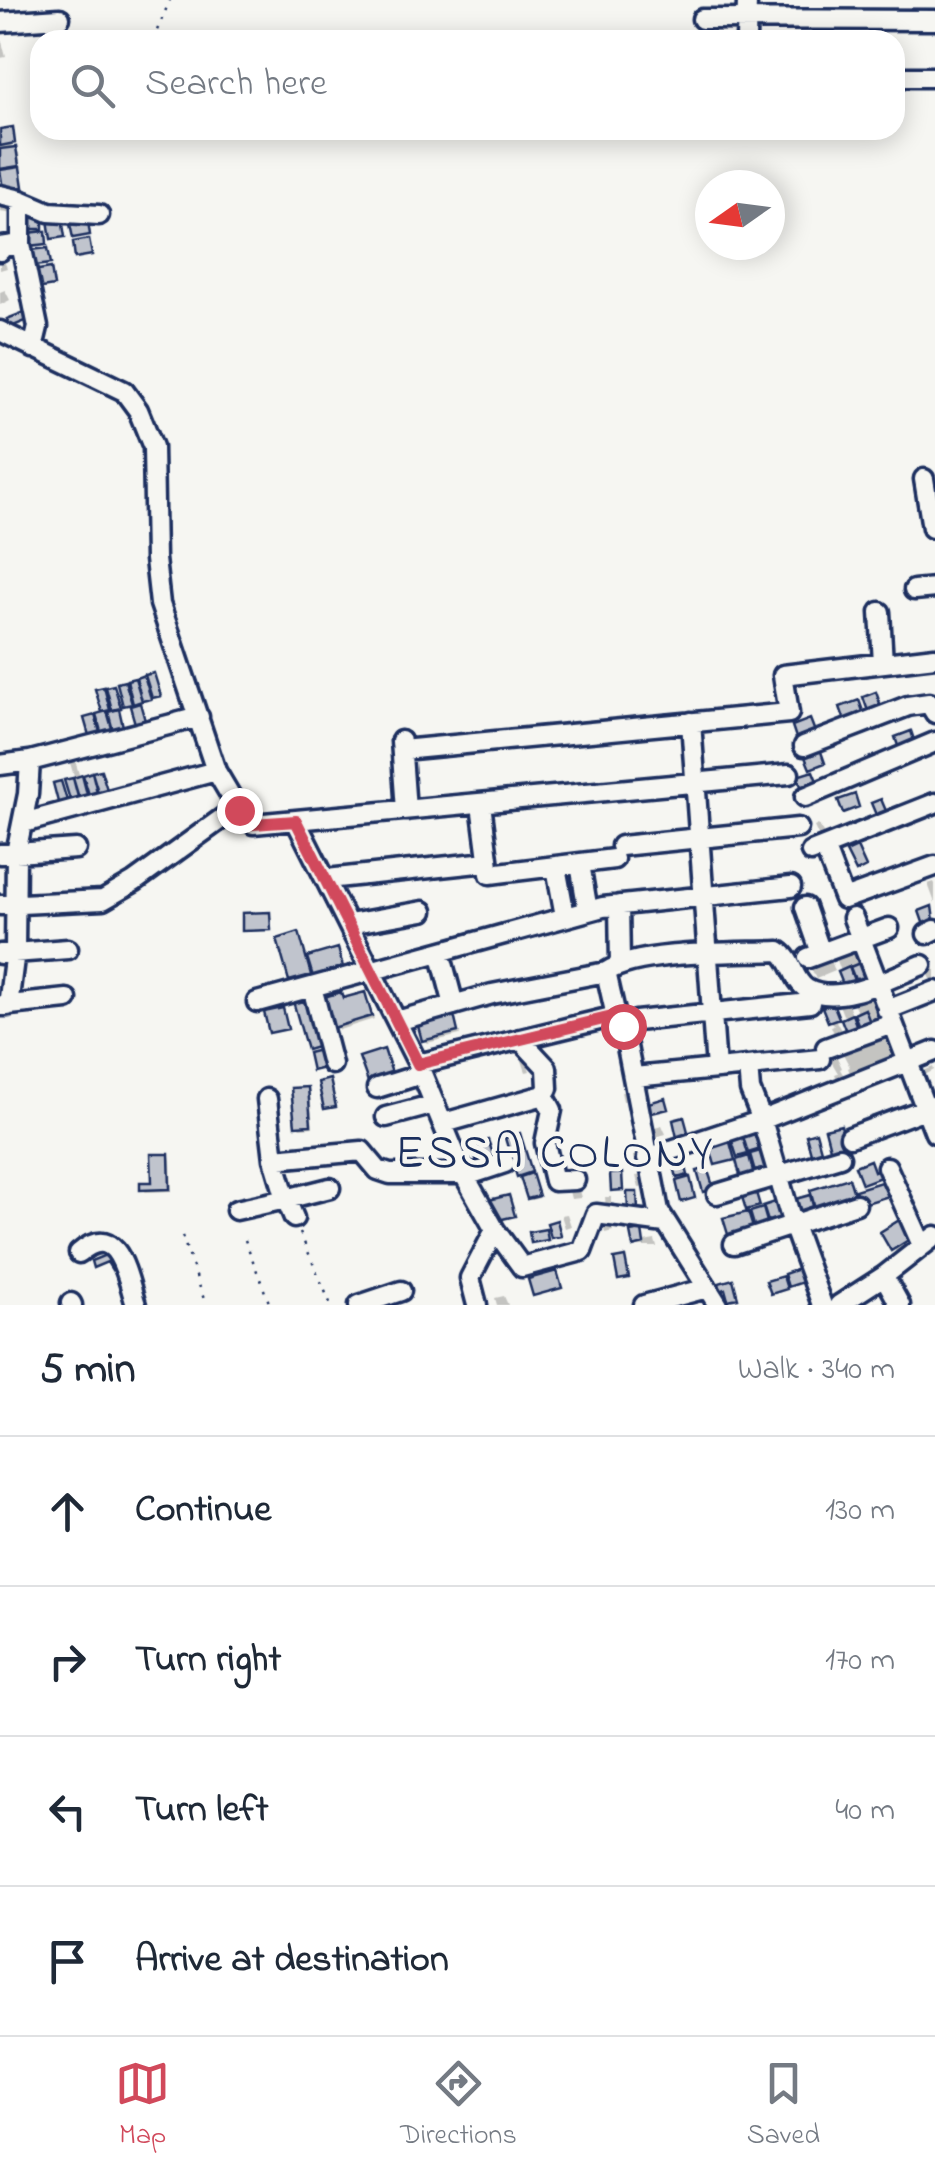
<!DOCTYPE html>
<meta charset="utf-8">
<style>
body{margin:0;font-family:"Indie Flower",sans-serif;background:#f6f6f7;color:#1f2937}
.compass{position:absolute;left:695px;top:170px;width:90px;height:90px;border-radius:50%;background:#fff;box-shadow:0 5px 25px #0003;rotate:256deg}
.stop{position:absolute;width:30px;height:30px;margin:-22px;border:8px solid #d1495b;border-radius:50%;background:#fff}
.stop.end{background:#d1495b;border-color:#fff;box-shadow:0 2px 10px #0008}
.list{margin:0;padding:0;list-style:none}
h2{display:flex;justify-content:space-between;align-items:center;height:130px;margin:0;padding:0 40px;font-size:42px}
h2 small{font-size:32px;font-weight:400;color:#747a83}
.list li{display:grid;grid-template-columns:65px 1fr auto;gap:30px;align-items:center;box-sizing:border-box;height:150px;padding:0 40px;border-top:2px solid #e0e1e3}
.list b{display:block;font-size:38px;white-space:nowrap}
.list em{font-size:32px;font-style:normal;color:#747a83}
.icon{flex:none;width:55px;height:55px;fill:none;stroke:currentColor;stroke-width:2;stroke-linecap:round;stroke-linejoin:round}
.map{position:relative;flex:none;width:935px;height:1305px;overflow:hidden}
.search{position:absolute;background:#fff;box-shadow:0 5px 25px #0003;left:30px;right:30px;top:30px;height:110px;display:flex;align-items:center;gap:25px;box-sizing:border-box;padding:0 35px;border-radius:30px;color:#747a83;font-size:38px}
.sheet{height:730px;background:#fff}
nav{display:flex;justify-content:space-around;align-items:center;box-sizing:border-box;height:140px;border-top:2px solid #e0e1e3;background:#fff;font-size:28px;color:#747a83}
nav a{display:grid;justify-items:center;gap:5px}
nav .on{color:#d1495b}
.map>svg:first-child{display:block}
</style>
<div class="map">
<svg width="935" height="1305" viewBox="0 0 935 1305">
<rect width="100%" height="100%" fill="#f6f6f2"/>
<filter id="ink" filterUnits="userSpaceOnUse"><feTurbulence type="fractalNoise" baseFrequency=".01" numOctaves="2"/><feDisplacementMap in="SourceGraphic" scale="20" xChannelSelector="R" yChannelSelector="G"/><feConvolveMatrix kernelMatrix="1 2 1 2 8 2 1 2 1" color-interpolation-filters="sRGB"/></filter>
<g filter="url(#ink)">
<!-- shadow -->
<path fill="#0003" d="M0,34L6,57L0,58Z
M12,130L16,145H11L19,153L23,188L7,190L3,171L0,172V132Z
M0,204L13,206L14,214L0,212Z
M41,219L48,245L33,246L37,235L31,228Z
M3,258L7,268L0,270V259Z
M5,290L10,300L0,305V292Z
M153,675L161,697L140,703L147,725H138L132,705H125L120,685Z
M114,687L125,732L94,739L88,719L105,714L98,691Z
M68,756H74L80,778L100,772L108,794L74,804L67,782L75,780Z
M818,825L820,827L829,846H823L814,827Z
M934,882L935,884V903L928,884Z
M298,935L307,960L337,951L346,974L295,983L291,980Z
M855,947L868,980L847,988L835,955Z
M830,958L835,971L816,979L809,965Z
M935,967V987L927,971Z
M872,992L877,1005L874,1006L883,1022L864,1029L851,997Z
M340,994L345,1000L364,994L374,1019L339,1030L335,1026Z
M847,1001L852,1014L849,1015L853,1019L843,1015L838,1002Z
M834,1007L839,1020L836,1021L845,1038L836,1039L831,1026L834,1025L830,1021Z
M452,1014L460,1035L427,1043L424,1040Z
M887,1034L899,1064L853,1080L848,1068L850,1067L841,1050Z
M523,1051L530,1071L526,1072L519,1052Z
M835,1053L842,1068L840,1069L849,1085L840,1087L835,1074L838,1073L828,1056Z
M933,1067L934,1070L923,1076L921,1072Z
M307,1089L310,1092L313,1127L300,1128L297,1125Z
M631,1090L634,1100L623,1101L621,1092Z
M662,1125L666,1134L655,1137L651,1128Z
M757,1131L770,1172L745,1179L743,1160L734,1139Z
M520,1136L539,1198L531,1200L519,1175Z
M643,1155L646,1170L636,1171L633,1156Z
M168,1156L171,1159L172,1191L146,1192L142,1189L154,1184Z
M643,1175L645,1187L639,1188L636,1176Z
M849,1181L854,1193L884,1184L889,1197L822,1213L812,1204L809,1198L817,1206Z
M578,1186L581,1198L571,1199L568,1187Z
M755,1191L761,1211L781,1203L788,1224L760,1233L753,1226L756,1237L747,1214L756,1223L752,1210L748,1209Z
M605,1197H611V1208H606Z
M567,1214L571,1226L565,1228L561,1215Z
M602,1222H611L613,1231L605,1233Z
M901,1222L914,1241L897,1252L893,1249Z
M642,1234L644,1242L655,1240L657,1247H637Z
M800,1271L806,1283L773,1292L770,1282Z
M504,1296L508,1305H497L495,1298Z"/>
<!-- building -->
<path fill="#c0c4cd" stroke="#1b2f5e" stroke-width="2.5" d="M13,127L15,143L0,146V129Z
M16,147L19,166L0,169V149Z
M20,167L23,187L3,189L0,170Z
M28,212L43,217V229H28Z
M62,218L65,237L51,239L48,220Z
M88,221L90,235L73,238L70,224Z
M46,231L47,244L29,246L28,233Z
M89,239L92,255L75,258L73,242Z
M48,248L51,264L34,266L31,250Z
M51,268L54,286L35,289L32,271Z
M30,310L33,318L11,327L7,319Z
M154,673L161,696L152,698L145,675Z
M144,675L151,699L142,701L136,678Z
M135,678L142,701L133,704L127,680Z
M125,681L132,704L123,706L117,683Z
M114,685L121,708L112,710L106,687Z
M104,687L110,710L102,712L95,689Z
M876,692L882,709L869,714L863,697Z
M859,700L865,717L846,724L840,707Z
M140,703L146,724L136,727L130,706Z
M119,709L124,731L114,734L108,712Z
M107,711L113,732L102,735L96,714Z
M95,715L101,736L90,739L84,718Z
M810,719L817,737L798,744L792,726Z
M911,731L917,749L901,755L895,737Z
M819,746L825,763L810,769L803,752Z
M101,770L108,793L99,795L92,772Z
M813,771L819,786L803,791L797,776Z
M92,772L98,796L90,798L83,775Z
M82,775L88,798L80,801L73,778Z
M73,778L79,801L71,803L64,780Z
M61,781L68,804L59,806L53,783Z
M855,794L859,807L843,813L838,800Z
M881,799L889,818L879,822L871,803Z
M857,847L866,867L856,872L846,852Z
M932,906L935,928L926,931L919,911Z
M270,912L271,930L242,931V913Z
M299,932L311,975L289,981L277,939Z
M338,948L344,971L314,980L307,957Z
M862,962L868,978L856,982L850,967Z
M849,967L855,983L844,987L838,972Z
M341,992L343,998L365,992L372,1016L333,1028L324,997Z
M310,997L324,1045L307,1050L293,1001Z
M833,1003L839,1018L828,1022L822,1007Z
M283,1008L288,1029L269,1033L264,1012Z
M865,1009L871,1025L860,1029L854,1014Z
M453,1011L458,1032L422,1041L417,1022Z
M852,1014L858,1030L847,1034L841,1019Z
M324,1049L328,1067L312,1071L308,1053Z
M384,1049L392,1073L368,1082L359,1057Z
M330,1079L336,1107L324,1109L318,1082Z
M308,1087L311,1125L295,1126L291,1088Z
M665,1098L668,1109L648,1114L645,1104Z
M684,1117L690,1139L678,1142L673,1120Z
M841,1125L847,1148L831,1152L825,1129Z
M758,1128L764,1148L748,1153L742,1133Z
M816,1132L822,1154L812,1157L806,1135Z
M520,1133L532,1172L517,1177L505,1138Z
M742,1134L748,1154L737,1157L731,1138Z
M729,1139L735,1160L715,1165L709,1144Z
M488,1140L496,1162L479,1168L472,1146Z
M764,1150L770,1171L756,1175L750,1154Z
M682,1151L688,1175L677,1178L671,1154Z
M151,1154H169L170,1189L140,1190V1182H152Z
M749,1156L754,1175L741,1179L736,1160Z
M870,1160L874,1171L883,1167L886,1175L862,1184L855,1166Z
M707,1168L714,1189L703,1192L697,1171Z
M532,1173L539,1196L527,1199L520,1177Z
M622,1173L623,1190L611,1191L610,1174Z
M690,1177L695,1198L681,1202L676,1181Z
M849,1178L856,1200L816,1211L810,1190Z
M884,1181L889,1196L860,1205L855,1190Z
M754,1186L760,1206L746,1210L740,1190Z
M627,1192H637L638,1210H628Z
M509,1195L515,1216L494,1221L489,1200Z
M810,1195L815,1213L797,1218L792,1200Z
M781,1200L788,1223L770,1228L763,1206Z
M763,1208L769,1229L756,1232L750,1212Z
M748,1212L755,1234L730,1241L723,1218Z
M901,1219L913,1237L891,1251L880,1232Z
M557,1220L561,1236L551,1238L547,1223Z
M546,1229L548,1240L531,1243L529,1232Z
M642,1230L644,1244L633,1247L630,1232Z
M113,1252L119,1264L112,1270L107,1262L93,1268L91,1261Z
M625,1257L629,1278L618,1280L614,1259Z
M801,1268L806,1281L788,1287L784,1274Z
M557,1271L562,1288L533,1296L528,1279Z
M783,1276L787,1289L771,1294L766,1281Z
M733,1279L738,1298L728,1300L725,1289L721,1291L719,1283Z"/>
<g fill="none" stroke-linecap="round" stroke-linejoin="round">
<defs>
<path id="minor" d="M702,19L935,20
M0,22L60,18
M746,40L747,0
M895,77H935
M0,195L21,200V244L38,327L33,348
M21,200L49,212L99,215
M0,251L1,247L21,244
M0,331L124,391L138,410L153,447L155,559L160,604L216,771L239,810L253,824L789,774
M924,479L932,528
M914,590L935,588
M880,612L883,663
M691,722L716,1069
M401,741L406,810
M804,746L908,706L929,703L935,713
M402,750L789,713L783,675L935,657
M0,765L30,761L199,717
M805,797L935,742
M481,804L490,874L614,859
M296,821L418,1064L463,1173L495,1230L522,1267L582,1251L596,1214L665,1223
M23,823L216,771
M621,846L798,828
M824,847L844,899L935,866
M811,852L935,803
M0,854L76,849
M580,864L588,911
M556,867L565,916
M327,879L487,862
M0,905L103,900L134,882L228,814L239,810
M619,905L620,963
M805,907L821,953
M853,918L935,1133
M349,924L423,911
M927,934L935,930
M440,952L454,1005
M0,954L68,949
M808,958L889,928
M606,972C641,950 736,953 779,951C793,960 793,981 807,989C840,1007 891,977 922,965
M312,987L332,1064
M257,1002L603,907L791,887
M0,1006L67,999
M8,1006L15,951L16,853L28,794L30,761
M887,1010L935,991
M397,1021L492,994L606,972L616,1016
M636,1021L810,1003
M826,1048L892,1024
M418,1064L616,1016L623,1026L659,1211L718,1305
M748,1066L750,1090L762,1120L935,1051
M634,1077L820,1059
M377,1088L422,1074
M544,1095L552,1110L545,1143L554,1181L575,1180
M386,1117L435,1104
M444,1123L544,1095L548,1088L547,1068L520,1039
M850,1137L933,1106
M647,1158L762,1120L793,1225L822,1305
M274,1159L362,1151L378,1170L390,1174H472L505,1163
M887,1167L922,1245
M717,1194L840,1157
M236,1210L286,1199L274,1159L267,1099
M294,1218L286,1199L330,1188
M734,1244L856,1204
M79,1253C119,1219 127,1278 136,1305
M884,1276L900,1305
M71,1303L72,1305
M359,1305L401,1291
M477,1305L470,1278L495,1230
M644,1305L707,1288
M839,1305L884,1276L935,1236"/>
</defs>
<!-- minor casing -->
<use href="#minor" stroke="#1b2f5e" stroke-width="25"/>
<!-- path -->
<path stroke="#1b2f5e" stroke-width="2.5" stroke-dasharray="2.5 8" stroke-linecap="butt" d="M153,40L170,0
M300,1233L331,1305
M182,1236L206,1305
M245,1240L270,1305"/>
<!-- minor -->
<use href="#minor" stroke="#f6f6f2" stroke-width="18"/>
</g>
</g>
<g fill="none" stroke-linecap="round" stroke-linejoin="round" filter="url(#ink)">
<!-- route -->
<path stroke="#d1495b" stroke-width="12" d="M239,810L253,824L296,821L418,1064L616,1016L623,1026"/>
</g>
<g text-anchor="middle" stroke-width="9" stroke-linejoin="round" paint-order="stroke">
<!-- neighbourhood labels -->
<g font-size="48" letter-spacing="2.5" fill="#1b2f5e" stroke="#f6f6f2">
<text x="555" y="1167">ESSA COLONY</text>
</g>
</g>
</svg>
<svg class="compass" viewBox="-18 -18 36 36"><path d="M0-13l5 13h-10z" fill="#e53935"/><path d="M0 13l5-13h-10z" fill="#747a83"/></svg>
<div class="stop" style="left:623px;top:1026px"></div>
<div class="stop end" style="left:239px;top:810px"></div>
<div class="search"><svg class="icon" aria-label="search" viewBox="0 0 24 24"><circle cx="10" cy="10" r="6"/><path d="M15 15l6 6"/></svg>Search here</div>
</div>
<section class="sheet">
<h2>5 min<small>Walk · 340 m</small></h2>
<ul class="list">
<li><svg class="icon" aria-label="ahead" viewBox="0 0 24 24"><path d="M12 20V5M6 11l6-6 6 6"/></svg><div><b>Continue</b></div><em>130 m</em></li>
<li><svg class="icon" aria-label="right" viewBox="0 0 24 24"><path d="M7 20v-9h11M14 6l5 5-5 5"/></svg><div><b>Turn right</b></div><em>170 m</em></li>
<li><svg class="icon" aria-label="left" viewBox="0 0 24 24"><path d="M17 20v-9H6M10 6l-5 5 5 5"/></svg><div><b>Turn left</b></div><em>40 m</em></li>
<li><svg class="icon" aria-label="arrive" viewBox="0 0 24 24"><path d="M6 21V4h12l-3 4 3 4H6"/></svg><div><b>Arrive at destination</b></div></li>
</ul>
</section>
<nav>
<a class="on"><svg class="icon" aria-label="map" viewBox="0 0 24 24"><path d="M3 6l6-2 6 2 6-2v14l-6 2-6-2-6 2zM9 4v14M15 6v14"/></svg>Map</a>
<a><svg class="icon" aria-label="directions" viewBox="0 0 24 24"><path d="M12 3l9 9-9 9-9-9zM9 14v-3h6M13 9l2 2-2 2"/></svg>Directions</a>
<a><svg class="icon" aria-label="saved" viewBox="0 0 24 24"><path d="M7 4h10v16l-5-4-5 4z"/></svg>Saved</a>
</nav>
